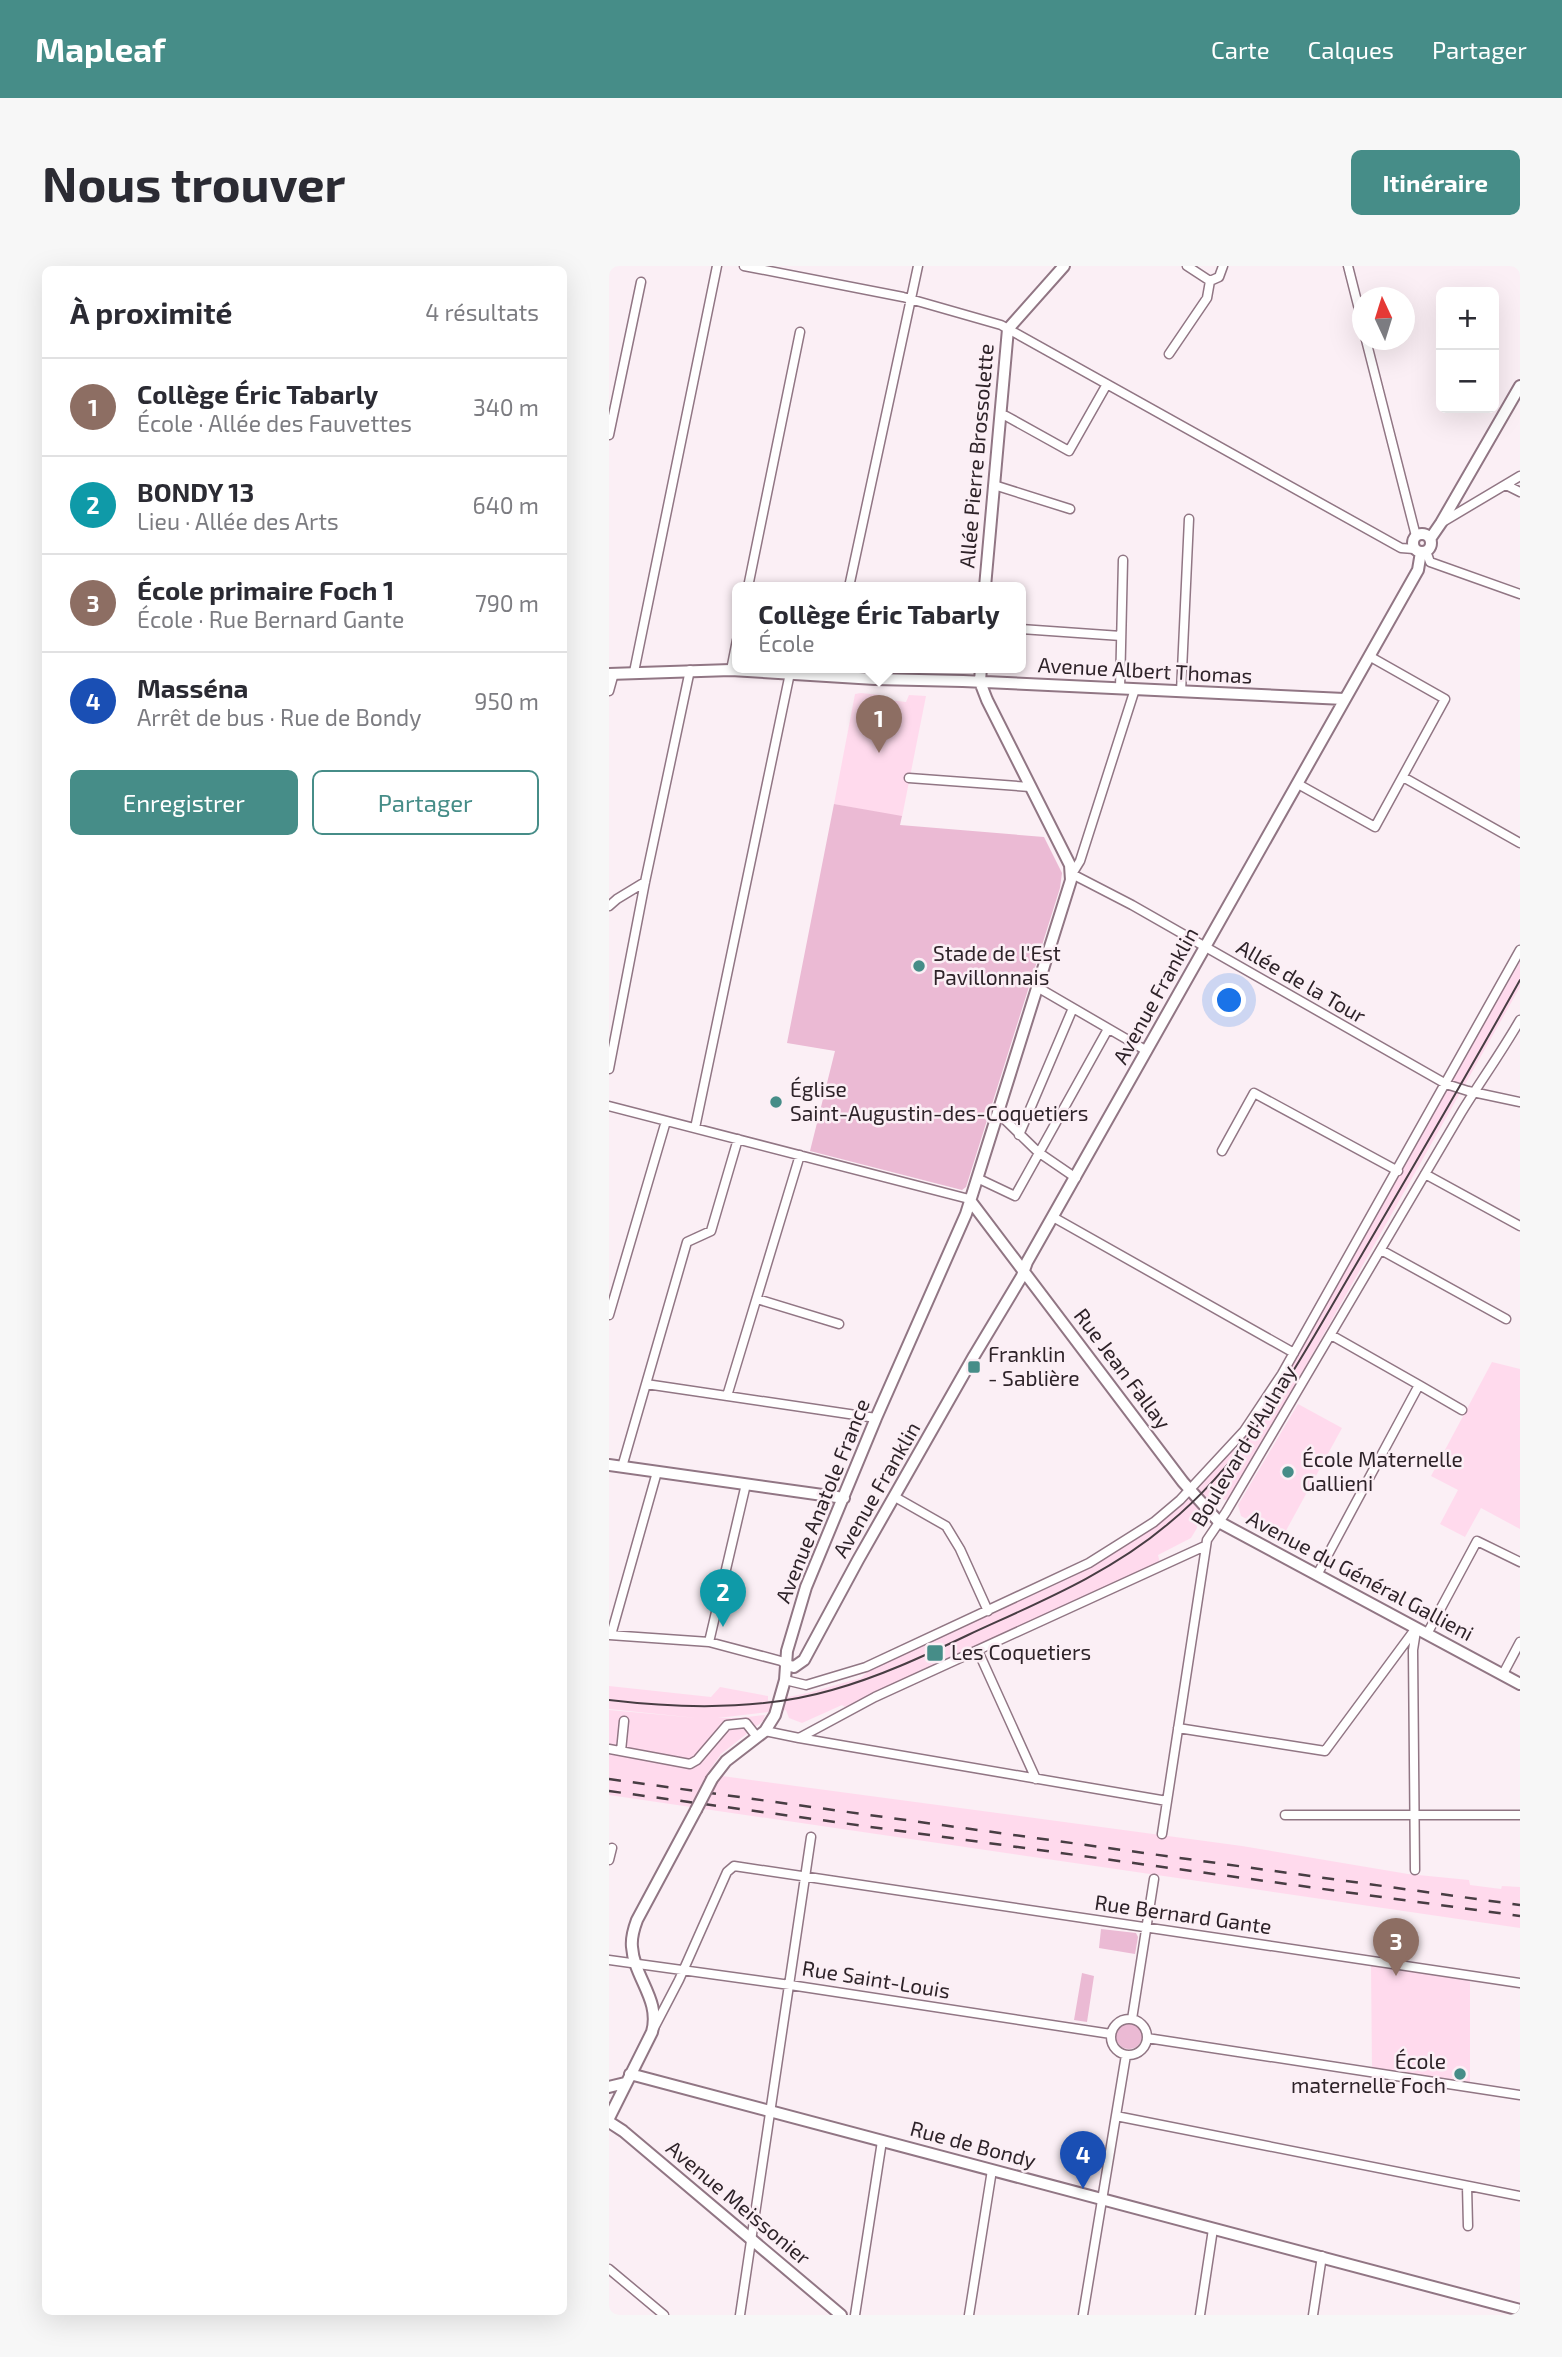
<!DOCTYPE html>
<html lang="fr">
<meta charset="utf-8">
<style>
body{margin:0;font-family:"Exo 2",sans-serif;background:#f7f7f7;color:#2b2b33}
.controls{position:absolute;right:21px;top:21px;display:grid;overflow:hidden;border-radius:10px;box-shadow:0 7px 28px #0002}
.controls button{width:63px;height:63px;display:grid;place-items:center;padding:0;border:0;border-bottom:2px solid #e1e1e2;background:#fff;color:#2b2b33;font:35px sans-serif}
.compass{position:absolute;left:743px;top:21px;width:63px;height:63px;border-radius:50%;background:#fff;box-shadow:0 7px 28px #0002;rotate:356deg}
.you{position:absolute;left:621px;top:735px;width:24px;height:24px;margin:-18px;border:5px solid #fff;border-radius:50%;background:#1a73e8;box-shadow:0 0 0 10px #1a73e833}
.badge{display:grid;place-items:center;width:46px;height:46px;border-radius:50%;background:#468d88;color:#fff;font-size:23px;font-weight:700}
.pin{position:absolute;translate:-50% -58px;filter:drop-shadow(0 2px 4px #0008)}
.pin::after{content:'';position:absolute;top:37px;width:24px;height:21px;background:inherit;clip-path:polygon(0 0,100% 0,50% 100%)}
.popup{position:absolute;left:123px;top:316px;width:294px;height:91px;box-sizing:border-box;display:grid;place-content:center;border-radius:10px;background:#fff;filter:drop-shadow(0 2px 5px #0005);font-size:23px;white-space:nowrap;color:#7c7c81}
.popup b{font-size:26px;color:#2b2b33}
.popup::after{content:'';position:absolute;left:50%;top:100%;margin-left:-14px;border:14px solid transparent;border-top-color:#fff}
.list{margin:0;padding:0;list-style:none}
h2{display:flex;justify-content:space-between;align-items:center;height:91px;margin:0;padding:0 28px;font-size:30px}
h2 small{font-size:23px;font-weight:400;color:#7c7c81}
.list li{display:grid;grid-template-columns:46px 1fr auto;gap:21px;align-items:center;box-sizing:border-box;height:98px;padding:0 28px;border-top:2px solid #e1e1e2}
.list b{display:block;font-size:26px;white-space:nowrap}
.list p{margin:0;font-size:23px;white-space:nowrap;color:#7c7c81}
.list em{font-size:23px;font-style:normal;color:#7c7c81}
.actions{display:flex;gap:14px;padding:21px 28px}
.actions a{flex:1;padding:16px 0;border:2px solid #468d88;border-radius:10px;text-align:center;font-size:24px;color:#468d88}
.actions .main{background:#468d88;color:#fff}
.map{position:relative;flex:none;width:911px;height:2049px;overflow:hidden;border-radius:10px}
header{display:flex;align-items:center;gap:42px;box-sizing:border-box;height:98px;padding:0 35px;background:#468d88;color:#fff}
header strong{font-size:33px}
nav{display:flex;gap:38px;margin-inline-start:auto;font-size:24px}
.intro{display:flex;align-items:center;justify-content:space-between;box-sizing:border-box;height:168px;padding:0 42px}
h1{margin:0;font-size:49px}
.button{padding:18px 32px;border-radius:10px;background:#468d88;color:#fff;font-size:24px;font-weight:700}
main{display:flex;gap:42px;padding:0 42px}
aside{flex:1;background:#fff;border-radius:10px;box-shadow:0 7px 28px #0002}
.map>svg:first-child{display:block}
</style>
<header>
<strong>Mapleaf</strong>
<nav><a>Carte</a><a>Calques</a><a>Partager</a></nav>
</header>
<div class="intro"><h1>Nous trouver</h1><a class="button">Itinéraire</a></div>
<main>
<aside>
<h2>À proximité<small>4 résultats</small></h2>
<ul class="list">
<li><span class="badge" style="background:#8d6e63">1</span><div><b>Collège Éric Tabarly</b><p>École · Allée des Fauvettes</p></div><em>340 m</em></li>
<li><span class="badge" style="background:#0f9aa8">2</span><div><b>BONDY 13</b><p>Lieu · Allée des Arts</p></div><em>640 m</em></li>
<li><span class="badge" style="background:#8d6e63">3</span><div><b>École primaire Foch 1</b><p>École · Rue Bernard Gante</p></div><em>790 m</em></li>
<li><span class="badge" style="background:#1a4fb4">4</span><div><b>Masséna</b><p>Arrêt de bus · Rue de Bondy</p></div><em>950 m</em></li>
</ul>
<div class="actions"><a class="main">Enregistrer</a><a>Partager</a></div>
</aside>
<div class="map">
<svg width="911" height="2049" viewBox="0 0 911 2049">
<rect width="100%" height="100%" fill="#fbeff5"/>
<!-- built -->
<path fill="#ffdaed" d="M252,427L272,429V433L297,436L300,429L317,430L293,551L225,538L246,428Z
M911,695V721L621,1234L602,1233L587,1247L588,1262L582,1272L549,1289L551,1297L236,1441L233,1439L193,1457L180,1452L177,1444L109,1452H130L156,1449L154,1455L112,1488L98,1508L633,1580L799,1608L860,1614L861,1619L892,1623L893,1620L911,1621V1662L0,1529V1444L88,1452L0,1443V1420L102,1431L111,1421L159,1430V1435L199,1427L252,1412L259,1405L277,1397V1395L459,1313L496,1293L534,1269L570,1238L603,1207L669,1124Z
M883,1096L911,1103V1263L872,1242L856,1271L831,1258L849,1224L822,1210Z
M689,1138L733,1162L673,1272L632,1250L629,1239Z
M762,1700L861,1714V1816L763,1802Z"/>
<!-- green -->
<path fill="#ebbad4" d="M225,538L293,550L291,559L435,571L453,607L451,622L357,921L353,924L201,885L226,785L178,777Z
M492,1663L527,1667L529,1671L526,1688L490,1682Z
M473,1707L485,1710L478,1756L465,1754Z
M507 1770a13 13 0 1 1 26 0a13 13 0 1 1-26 0Z"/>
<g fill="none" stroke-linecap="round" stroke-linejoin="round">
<defs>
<path id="street" d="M135,0L294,31L392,59L792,282L805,283
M578,0L601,15L610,11L614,0
M739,0L754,59
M757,74L807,270
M560,88L598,32L601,15
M391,149L397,150L460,185L498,118
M0,169L32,16
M385,219L461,243
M897,219L911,226
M832,257L911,210
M817,285L821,296L911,328
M139,321L191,66
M240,321L309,0
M412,363L512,370
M122,404L128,374
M25,406L108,0
M511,423L514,294
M526,423L471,595L463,608L523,639L837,818L859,825L911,836
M0,425L5,407
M572,426L580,253
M794,511L911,577
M300,512L421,521
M689,518L766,561L836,433L760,390
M0,640L8,633L36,616
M428,721L538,785
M0,803L36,616L81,404
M0,840L360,933
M389,847L429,886L467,912
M86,862L181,407
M410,869L464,742
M613,885L645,827L789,905
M816,908L911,960
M368,912L406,930L499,763
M444,951L685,1087
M772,984L897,1053
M148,1033L230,1058
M0,1049L57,855
M37,1118L267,1152
M810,1119L853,1144
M118,1130L191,889
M13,1201L78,976L102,965L129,873
M286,1231L337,1260L351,1283L379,1345
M708,1309L810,1119L722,1069
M818,1368L868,1275L911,1296
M0,1369L100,1376L172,1395L178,1399
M2,1369L48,1206
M100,1376L137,1218
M369,1385L427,1513
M894,1408L911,1376
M176,1414L197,1419L257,1401L480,1297L545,1256L571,1234L635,1165L673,1108L911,684
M569,1462L716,1485L807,1362
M156,1465L190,1472L266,1431L596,1280
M190,1472L558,1535
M0,1483L81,1498L88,1494L118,1459L137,1457L148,1471
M12,1485L15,1455
M676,1549H911
M553,1568L598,1274L617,1246L852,847C871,816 892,787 911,754
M0,1594L3,1582
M806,1604L804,1384L807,1365
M0,1694L181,1719L502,1768
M502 1771a18 18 0 1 1 36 0a18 18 0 1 1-36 0Z
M523,1753L545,1613
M45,1762L70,1714L118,1606L125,1600L911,1717
M538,1772L911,1829
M507,1850L911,1930
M858,1920L859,1960
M0,2003L55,2049
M131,2049L202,1571
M246,2049L273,1875
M360,2049L383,1904
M474,2049L517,1789
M591,2049L604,1963
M704,2049L713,1990"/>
<path id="secondary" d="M804 277a9 9 0 1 1 18 0a9 9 0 1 1-18 0Z
M821,273L832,257L911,120
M376,321L399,63L455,0
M0,408L122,404L266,413L354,415L735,433
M360,933L574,1216L610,1256L911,1418
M0,1199L235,1232
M178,1399L185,1401L195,1394L249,1294L365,1090L413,1010L418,996L809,304L812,286
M103,1513L117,1495L156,1465L166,1449L176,1414L178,1385L197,1321L267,1152L357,948L462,614L461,599L378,434L371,416L372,401
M21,1808L911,2044
M0,1821L16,1817
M0,1852L43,1766C52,1734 25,1712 23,1681C22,1672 25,1662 28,1654L87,1544
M0,1856L14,1865L232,2049"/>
</defs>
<!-- street casing -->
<use href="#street" stroke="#917684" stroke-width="11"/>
<!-- secondary casing -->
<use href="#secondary" stroke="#917684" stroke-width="14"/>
<!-- street -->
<use href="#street" stroke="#fff" stroke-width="8"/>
<!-- secondary -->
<use href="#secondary" stroke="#fff" stroke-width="10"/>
<!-- tram -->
<path stroke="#483d43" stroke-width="2" d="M0,1434C58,1441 144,1447 223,1424C270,1411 315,1390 359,1369C428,1337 500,1308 559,1258C643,1189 691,1093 745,1002C801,906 857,811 911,714"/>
<!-- rail -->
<path stroke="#483d43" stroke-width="2.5" stroke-dasharray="12 12" stroke-linecap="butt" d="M0,1513L911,1639
M0,1525L911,1650"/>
<defs>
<path id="secondary-bridge" d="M87,1544L103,1513"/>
</defs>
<!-- secondary-bridge casing -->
<use href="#secondary-bridge" stroke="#917684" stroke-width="14" stroke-linecap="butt"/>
<!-- secondary-bridge -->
<use href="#secondary-bridge" stroke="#fff" stroke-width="10"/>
</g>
<!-- markers -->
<g fill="#468d88" stroke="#fbeff5" stroke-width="2.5">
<circle cx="310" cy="700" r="7"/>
<circle cx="167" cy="836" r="7"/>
<rect x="358" y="1094" width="14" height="14" rx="3.5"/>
<circle cx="679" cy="1206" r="7"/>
<rect x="317" y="1378" width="18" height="18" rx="3.5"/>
<circle cx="851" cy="1808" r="7"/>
</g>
<g text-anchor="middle" stroke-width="5" stroke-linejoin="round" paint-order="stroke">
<!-- street labels -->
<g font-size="21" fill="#2e2329" stroke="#fbeff5">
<text transform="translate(368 190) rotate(-85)" y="7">Allée Pierre Brossolette</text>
<text transform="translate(536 405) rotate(3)" y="7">Avenue Albert Thomas</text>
<text transform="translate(692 716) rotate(30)" y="7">Allée de la Tour</text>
<text transform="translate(547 730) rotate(-61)" y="7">Avenue Franklin</text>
<text transform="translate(513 1103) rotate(53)" y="7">Rue Jean Fallay</text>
<text transform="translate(635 1180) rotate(-59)" y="7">Boulevard d'Aulnay</text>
<text transform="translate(268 1224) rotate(-60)" y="7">Avenue Franklin</text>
<text transform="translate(214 1235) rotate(-68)" y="7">Avenue Anatole France</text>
<text transform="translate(751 1310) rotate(28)" y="7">Avenue du Général Gallieni</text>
<text transform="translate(574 1649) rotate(8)" y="7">Rue Bernard Gante</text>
<text transform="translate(267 1714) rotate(9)" y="7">Rue Saint-Louis</text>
<text transform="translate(364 1879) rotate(15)" y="7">Rue de Bondy</text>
<text transform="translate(129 1937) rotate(40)" y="7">Avenue Meissonier</text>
</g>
<!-- poi labels -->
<g font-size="21" fill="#2e2329" stroke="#fbeff5" text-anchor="start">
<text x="324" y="695">Stade de l'Est<tspan x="324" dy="24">Pavillonnais</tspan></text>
<text x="181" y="831">Église<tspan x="181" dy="24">Saint-Augustin-des-Coquetiers</tspan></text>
<text x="379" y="1096">Franklin<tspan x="379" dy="24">- Sablière</tspan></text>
<text x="693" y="1201">École Maternelle<tspan x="693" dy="24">Gallieni</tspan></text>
<text x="342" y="1394">Les Coquetiers</text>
<text x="837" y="1803" text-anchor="end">École<tspan x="837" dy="24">maternelle Foch</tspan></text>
</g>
</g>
</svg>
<div class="controls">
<button>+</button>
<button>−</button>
</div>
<svg class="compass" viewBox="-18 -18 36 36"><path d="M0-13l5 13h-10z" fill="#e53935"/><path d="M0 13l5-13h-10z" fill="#7c7c81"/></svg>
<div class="you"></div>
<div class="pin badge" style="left:270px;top:487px;background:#8d6e63">1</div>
<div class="popup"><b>Collège Éric Tabarly</b>École</div>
<div class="pin badge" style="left:114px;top:1361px;background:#0f9aa8">2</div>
<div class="pin badge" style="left:787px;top:1710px;background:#8d6e63">3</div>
<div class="pin badge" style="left:474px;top:1923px;background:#1a4fb4">4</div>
</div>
</main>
